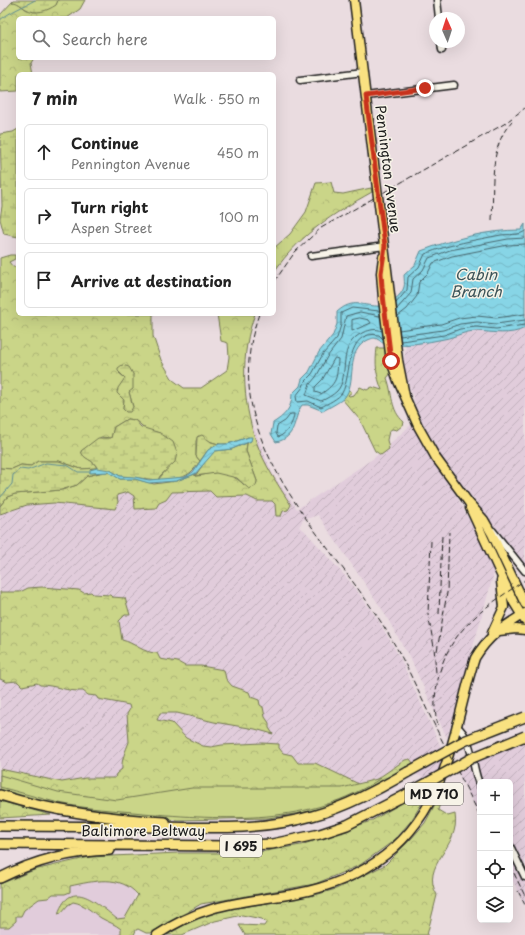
<!DOCTYPE html>
<meta charset="utf-8">
<style>
body{margin:0;font-family:"Playpen Sans",sans-serif;background:#f2f2f2;color:#222}
.controls{position:absolute;right:12px;bottom:12px;display:grid;overflow:hidden;border-radius:6px;box-shadow:0 4px 16px #0002}
.controls button{width:36px;height:36px;display:grid;place-items:center;padding:0;border:0;border-bottom:1px solid #e0e0e0;background:#fff;color:#222;font:20px sans-serif}
.compass{position:absolute;left:429px;top:12px;width:36px;height:36px;border-radius:50%;background:#fff;box-shadow:0 4px 16px #0002;rotate:357deg}
.stop{position:absolute;width:12px;height:12px;margin:-9px;border:3px solid #c8321e;border-radius:50%;background:#fff}
.stop.end{background:#c8321e;border-color:#fff;box-shadow:0 1px 4px #0008}
.list{margin:0;padding:0;list-style:none}
h2{display:flex;justify-content:space-between;align-items:center;height:52px;margin:0;padding:0 16px;font-size:17px}
h2 small{font-size:13px;font-weight:400;color:#767676}
.list li{display:grid;grid-template-columns:26px 1fr auto;gap:12px;align-items:center;box-sizing:border-box;height:56px;margin:0 8px 8px;padding:0 8px;border:1px solid #e0e0e0;border-radius:6px}
.list b{display:block;font-size:15px;white-space:nowrap}
.list p{margin:0;font-size:13px;white-space:nowrap;color:#767676}
.list em{font-size:13px;font-style:normal;color:#767676}
.icon{flex:none;width:22px;height:22px;fill:none;stroke:currentColor;stroke-width:2;stroke-linecap:round;stroke-linejoin:round}
.map{position:relative;flex:none;width:525px;height:935px;overflow:hidden}
.search{position:absolute;background:#fff;box-shadow:0 4px 16px #0002;left:16px;top:16px;width:260px;height:44px;display:flex;align-items:center;gap:10px;box-sizing:border-box;padding:0 14px;border-radius:6px;color:#767676;font-size:15px}
.panel{position:absolute;background:#fff;box-shadow:0 4px 16px #0002;left:16px;top:72px;width:260px;height:244px;border-radius:6px}
.map>svg:first-child{display:block}
</style>
<div class="map">
<svg width="525" height="935" viewBox="0 0 525 935">
<defs>
<pattern id="industrial-furrows" width="10" height="10" patternUnits="userSpaceOnUse"><rect width="10" height="10" fill="#e1ccdb"/><path d="M-1 1l2-2M0 10L10 0M9 11l2-2" fill="none" stroke="#c0afbb"/></pattern>
<pattern id="forest-crowns" width="20" height="18" patternUnits="userSpaceOnUse"><rect width="20" height="18" fill="#cad588"/><path d="M2 6a3 3 0 1 1 6 0M12 15a3 3 0 1 1 6 0" fill="none" stroke="#adb675"/></pattern>
<pattern id="wetland-marsh" width="20" height="14" patternUnits="userSpaceOnUse"><rect width="20" height="14" fill="#cad588"/><path d="M1 5h8M5 5V1M11 12h8M15 12V8" fill="none" stroke="#adb675"/></pattern>
<pattern id="water-waves" width="16" height="10" patternUnits="userSpaceOnUse"><rect width="16" height="10" fill="#87d5e6"/><path d="M0 5q4-4 8 0t8 0" fill="none" stroke="#74b6c5"/></pattern>
</defs>
<rect width="100%" height="100%" fill="#eadce0"/>
<filter id="ink" filterUnits="userSpaceOnUse"><feTurbulence type="fractalNoise" baseFrequency=".025" numOctaves="2"/><feDisplacementMap in="SourceGraphic" scale="8" xChannelSelector="R" yChannelSelector="G"/><feConvolveMatrix kernelMatrix="1 2 1 2 8 2 1 2 1" color-interpolation-filters="sRGB"/></filter>
<g filter="url(#ink)">
<!-- built -->
<path fill="#e1ccdb" d="M141,876L123,935H0V909L70,882Z"/>
<!-- industrial -->
<path fill="url(#industrial-furrows)" d="M525,328V566L434,447L417,410L407,379L404,360L406,345L445,339L461,333L476,331L496,333Z
M413,423L420,440L449,482L483,546L494,573L447,738L412,662L382,609L318,515L303,520L299,527L304,530L352,584L378,620L400,658L440,745L442,759L434,783L401,767L381,778L342,788L117,800L0,775V500L73,472L213,448L249,433L253,425L272,473L297,509L374,458Z
M525,736V905L510,875V782H480V816L456,769Z"/>
<!-- forest -->
<path fill="url(#forest-crowns)" stroke="#737852" fill-rule="evenodd" d="M58,0H85L80,9L67,18H18V58H34L31,63L33,74H18V91L0,92V15L12,2H16L27,10L56,5Z
M331,182L334,193L343,194L371,188L372,192C333,214 300,234 274,272V248L290,234L306,212L316,183Z
M10,255H15V259L9,262L13,267H18V314H153V336L161,360L173,380L184,388H201L227,370L229,357L228,343L221,341L217,314H255C240,353 242,401 256,441C264,464 278,485 291,505L288,510L283,511L281,516H276L275,504L272,501H257L247,496L216,497L210,491L172,492L166,500L159,503L156,508L135,509L134,496L128,492L117,495L118,502L115,509L54,503L27,505L0,514V506L7,497L15,494L61,490L77,485L87,476L103,472H109L120,479H135L154,484L176,481L195,474V476C202,476 206,474 211,473C223,471 237,477 244,485L257,481L246,451L247,443L251,441L249,437C237,440 225,448 212,442C206,440 205,437 198,436L196,441V456L200,461C187,481 180,477 158,480L166,470L160,433L147,430L135,420L127,419L114,427L111,438L101,437L81,451C85,460 93,459 97,468L81,469L59,461H38L31,466L21,465L12,469L0,468V258ZM119,373L133,374L129,392L133,407L123,409L124,400L117,391L125,378Z
M377,348H386L391,373L387,378C393,394 390,410 404,422L403,425L397,430L392,429L389,431L387,440L389,449L381,455L375,451L360,420L342,399L344,398L348,389L352,392L348,395L349,396L354,395L360,387L367,390L372,387L382,390C376,375 375,364 377,348Z
M42,587L79,590L84,593L91,592L93,594L110,595L112,597L125,598L130,615H125L119,621L122,640C135,643 143,653 157,653L160,659L178,662L185,666H201L224,670L226,679L232,686L249,692L251,697L259,700L260,705L263,707L265,717L269,723V728L273,734L255,729L214,722L177,713H160L157,720L172,723L186,738L203,746L211,747L222,745L262,743L279,744V748L283,753L292,755L298,763H315L363,786L371,783L405,760L410,759L413,763L371,788L327,809L268,818L177,820L105,813L38,802L0,791V769L62,782L85,778H115L116,774L122,769C121,760 126,750 129,742L127,714L130,709L129,705L98,699L96,696L88,695L83,691C68,692 55,685 40,685L37,683L22,686L17,681L7,682L0,679V592H20L28,588Z
M429,787L422,803L411,821L392,842L360,865L315,884L201,904L151,933H146L138,929L136,930L134,935H119L121,934V929C115,924 108,922 101,918C92,912 85,904 73,902L68,905L61,913L58,914C71,876 98,904 117,919L125,918L138,895C120,874 94,881 70,886V892L65,894H53L48,898L39,899L24,910L21,916H16V921L9,927H0V884L34,870L90,857L179,853H232L259,852L301,845L371,821Z
M441,793H443L438,810L448,816L455,814C461,848 419,864 437,895L427,935H245L239,925L264,926L266,923L262,919L242,915L215,921L182,935H167L189,922L213,912L315,895L336,889L385,865L411,839L425,823Z
M0,801L51,815L0,818Z"/>
<!-- wetland -->
<path fill="url(#wetland-marsh)" stroke="#737852" d="M14,0H58L56,5C47,11 36,15 26,9C21,6 18,2 12,2Z
M18,129V237L4,234L0,219L2,206L0,134L13,132Z
M122,365L129,367L133,374V389L129,392L133,407L130,412H126L123,409L124,400L117,393L118,388L125,378L118,371V368Z
M127,419L135,420L141,427L160,433L173,442L177,453L175,462L160,476L158,480L120,476L110,470L90,472H103L87,476L77,485L61,490L15,494L7,497L0,506V468L12,469L21,465L31,466L38,461H59L81,469L97,468C94,459 83,460 81,451L98,438H111L114,427Z
M202,435L211,442L219,444L208,450L200,461L196,456L197,437Z
M247,443L246,451L257,481L256,486L249,489L237,478L216,473L195,476L209,456L215,451L232,449Z"/>
<!-- park -->
<path fill="#cad588" stroke="#737852" d="M0,775L58,792L117,800L192,788H342L381,778C310,826 225,820 143,813C115,810 86,809 59,803C39,798 19,792 0,787Z"/>
<!-- water -->
<path fill="url(#water-waves)" stroke="#5c8b95" d="M525,224V328C511,336 492,332 477,331C464,331 456,337 444,339C426,343 406,345 387,346C383,344 380,340 377,339C374,337 371,339 368,340C344,351 358,383 344,398C340,402 328,408 323,411L308,405H302C293,418 297,438 276,442L271,434L273,423C284,416 292,409 292,394L300,386L302,379L309,372L319,352L333,335L337,324V312C354,297 362,307 381,306C389,306 402,295 404,287C405,284 404,279 404,275L415,265L421,251C453,239 487,230 521,230Z
M249,437H252L251,441L232,449L215,451L195,474L176,481L149,483L135,479H120L108,472L90,473V470L97,468L110,470L120,476L135,477L149,480L185,477L193,472L208,450L219,444H228Z"/>
<g fill="none" stroke-linecap="round" stroke-linejoin="round">
<!-- shore -->
<path stroke="#47666d" stroke-width="1" d="M396,303L407,290L408,277L419,267L425,254C450,244 475,240 501,235C508,234 520,236 525,231
M397,309L411,293L413,279L423,270L429,258L450,250L508,239L525,238
M379,311L352,308L341,313V325L337,338L323,354L312,374L305,381L303,387L296,396L297,402L308,401L321,407C327,404 339,398 342,393C352,376 345,329 379,335L383,339
M380,316L360,312L346,316L341,339L327,357L316,377L310,384L306,395L321,401C326,399 333,395 337,391C351,376 335,345 364,332C371,330 375,328 382,331
M398,316L407,309L417,296L419,282L428,273L433,263L452,256L508,245L525,244
M360,318L369,320L371,323L352,331V320Z
M399,330L441,324L459,318L477,316L496,318L525,314
M400,336L443,330L460,324L477,322L496,324L525,320
M401,341L444,335L460,329L476,327L496,329L525,325
M335,358L338,359C337,379 337,383 321,394L315,392V387L322,380Z
M291,414H294C294,422 286,435 278,437L276,433L277,426L285,421Z"/>
<!-- stream -->
<path stroke="#5c8b95" stroke-width="1" d="M0,20C11,11 23,7 35,0
M0,498L12,484L13,475L20,469L28,470L46,463L67,465L78,472H90"/>
<defs>
<path id="minor" d="M437,0L439,18
M441,42L442,50
M300,80L363,72
M366,96L454,85
M311,256L385,246
M493,531L525,571
M456,726C474,739 471,767 480,786
M510,846L525,877"/>
<path id="major" d="M354,0L398,360L405,396
M383,257L381,273L383,299L391,361L398,381L418,426L436,458L469,503L484,520L492,534L525,604
M470,508L514,603L525,621
M499,631L516,629L525,630
M492,633L504,607L501,581
M157,935C205,903 240,903 294,894C363,881 414,846 440,780C456,741 462,698 475,658C489,635 503,627 525,613"/>
<path id="highway" d="M0,795C54,812 109,818 165,822
M0,826C55,826 109,827 164,827C214,828 264,830 312,816C346,807 377,790 408,772
M0,844L229,846L272,844L320,834L347,825L400,798
M0,878C34,861 72,851 110,850"/>
</defs>
<!-- minor casing -->
<use href="#minor" stroke="#1c1c1c" stroke-width="9"/>
<!-- major casing -->
<use href="#major" stroke="#1c1c1c" stroke-width="11"/>
<!-- highway casing -->
<use href="#highway" stroke="#1c1c1c" stroke-width="12"/>
<!-- minor -->
<use href="#minor" stroke="#f7f3e8" stroke-width="6"/>
<!-- major -->
<use href="#major" stroke="#f9e181" stroke-width="8"/>
<!-- highway -->
<use href="#highway" stroke="#f9e181" stroke-width="9"/>
<!-- rail -->
<path stroke="#1c1c1c" stroke-width="1" stroke-dasharray="6 3" stroke-linecap="butt" d="M492,220C494,187 488,148 512,121
M274,282L295,252L321,228L504,124L525,108
M259,314C212,445 334,539 392,640C408,667 420,696 434,724C449,755 465,785 480,816
M431,541L428,614L434,647L436,673
M439,614L442,535
M437,651L447,593L449,532
M438,725C434,712 434,698 437,685C445,632 484,608 525,580
M510,865L525,896
M518,891L525,905"/>
<defs>
<path id="highway-bridge" d="M408,772L464,741L525,717
M400,798L472,758L525,736"/>
</defs>
<!-- highway-bridge casing -->
<use href="#highway-bridge" stroke="#1c1c1c" stroke-width="12" stroke-linecap="butt"/>
<!-- highway-bridge -->
<use href="#highway-bridge" stroke="#f9e181" stroke-width="9"/>
</g>
</g>
<g fill="none" stroke-linecap="round" stroke-linejoin="round" filter="url(#ink)">
<!-- route -->
<path stroke="#c8321e" stroke-width="5" d="M391,361L382,287L381,273L385,246L366,96L425,88"/>
</g>
<g text-anchor="middle" stroke-width="3" stroke-linejoin="round" paint-order="stroke">
<!-- shield labels -->
<g fill="#f7f3e8" stroke="#5e5c59" stroke-width="1">
<rect x="405" y="783" width="58" height="22" rx="3"/>
<rect x="220" y="835" width="42" height="22" rx="3"/>
</g>
<g font-size="13" font-weight="bold" fill="#1c1c1c">
<text x="434" y="799">MD 710</text>
<text x="241" y="851">I 695</text>
</g>
<!-- street labels -->
<g font-size="14" fill="#1c1c1c" stroke="#f7f3e8">
<text transform="translate(388 169) rotate(83)" y="5">Pennington Avenue</text>
<text x="143" y="836">Baltimore Beltway</text>
</g>
<!-- water labels -->
<g font-size="15" font-style="italic" fill="#3c5459" stroke="#f7f3e8">
<text x="476" y="280">Cabin<tspan x="476" dy="17">Branch</tspan></text>
</g>
</g>
</svg>
<div class="controls">
<button>+</button>
<button>−</button>
<button><svg class="icon" aria-label="locate" viewBox="0 0 24 24"><circle cx="12" cy="12" r="6"/><path d="M12 2v4M12 18v4M2 12h4M18 12h4"/></svg></button>
<button><svg class="icon" aria-label="layers" viewBox="0 0 24 24"><path d="M12 4l9 5-9 5-9-5zM3 14l9 5 9-5"/></svg></button>
</div>
<svg class="compass" viewBox="-18 -18 36 36"><path d="M0-13l5 13h-10z" fill="#e53935"/><path d="M0 13l5-13h-10z" fill="#767676"/></svg>
<div class="stop" style="left:391px;top:361px"></div>
<div class="stop end" style="left:425px;top:88px"></div>
<div class="search"><svg class="icon" aria-label="search" viewBox="0 0 24 24"><circle cx="10" cy="10" r="6"/><path d="M15 15l6 6"/></svg>Search here</div>
<section class="panel">
<h2>7 min<small>Walk · 550 m</small></h2>
<ul class="list">
<li><svg class="icon" aria-label="ahead" viewBox="0 0 24 24"><path d="M12 20V5M6 11l6-6 6 6"/></svg><div><b>Continue</b><p>Pennington Avenue</p></div><em>450 m</em></li>
<li><svg class="icon" aria-label="right" viewBox="0 0 24 24"><path d="M7 20v-9h11M14 6l5 5-5 5"/></svg><div><b>Turn right</b><p>Aspen Street</p></div><em>100 m</em></li>
<li><svg class="icon" aria-label="arrive" viewBox="0 0 24 24"><path d="M6 21V4h12l-3 4 3 4H6"/></svg><div><b>Arrive at destination</b></div></li>
</ul>
</section>
</div>
